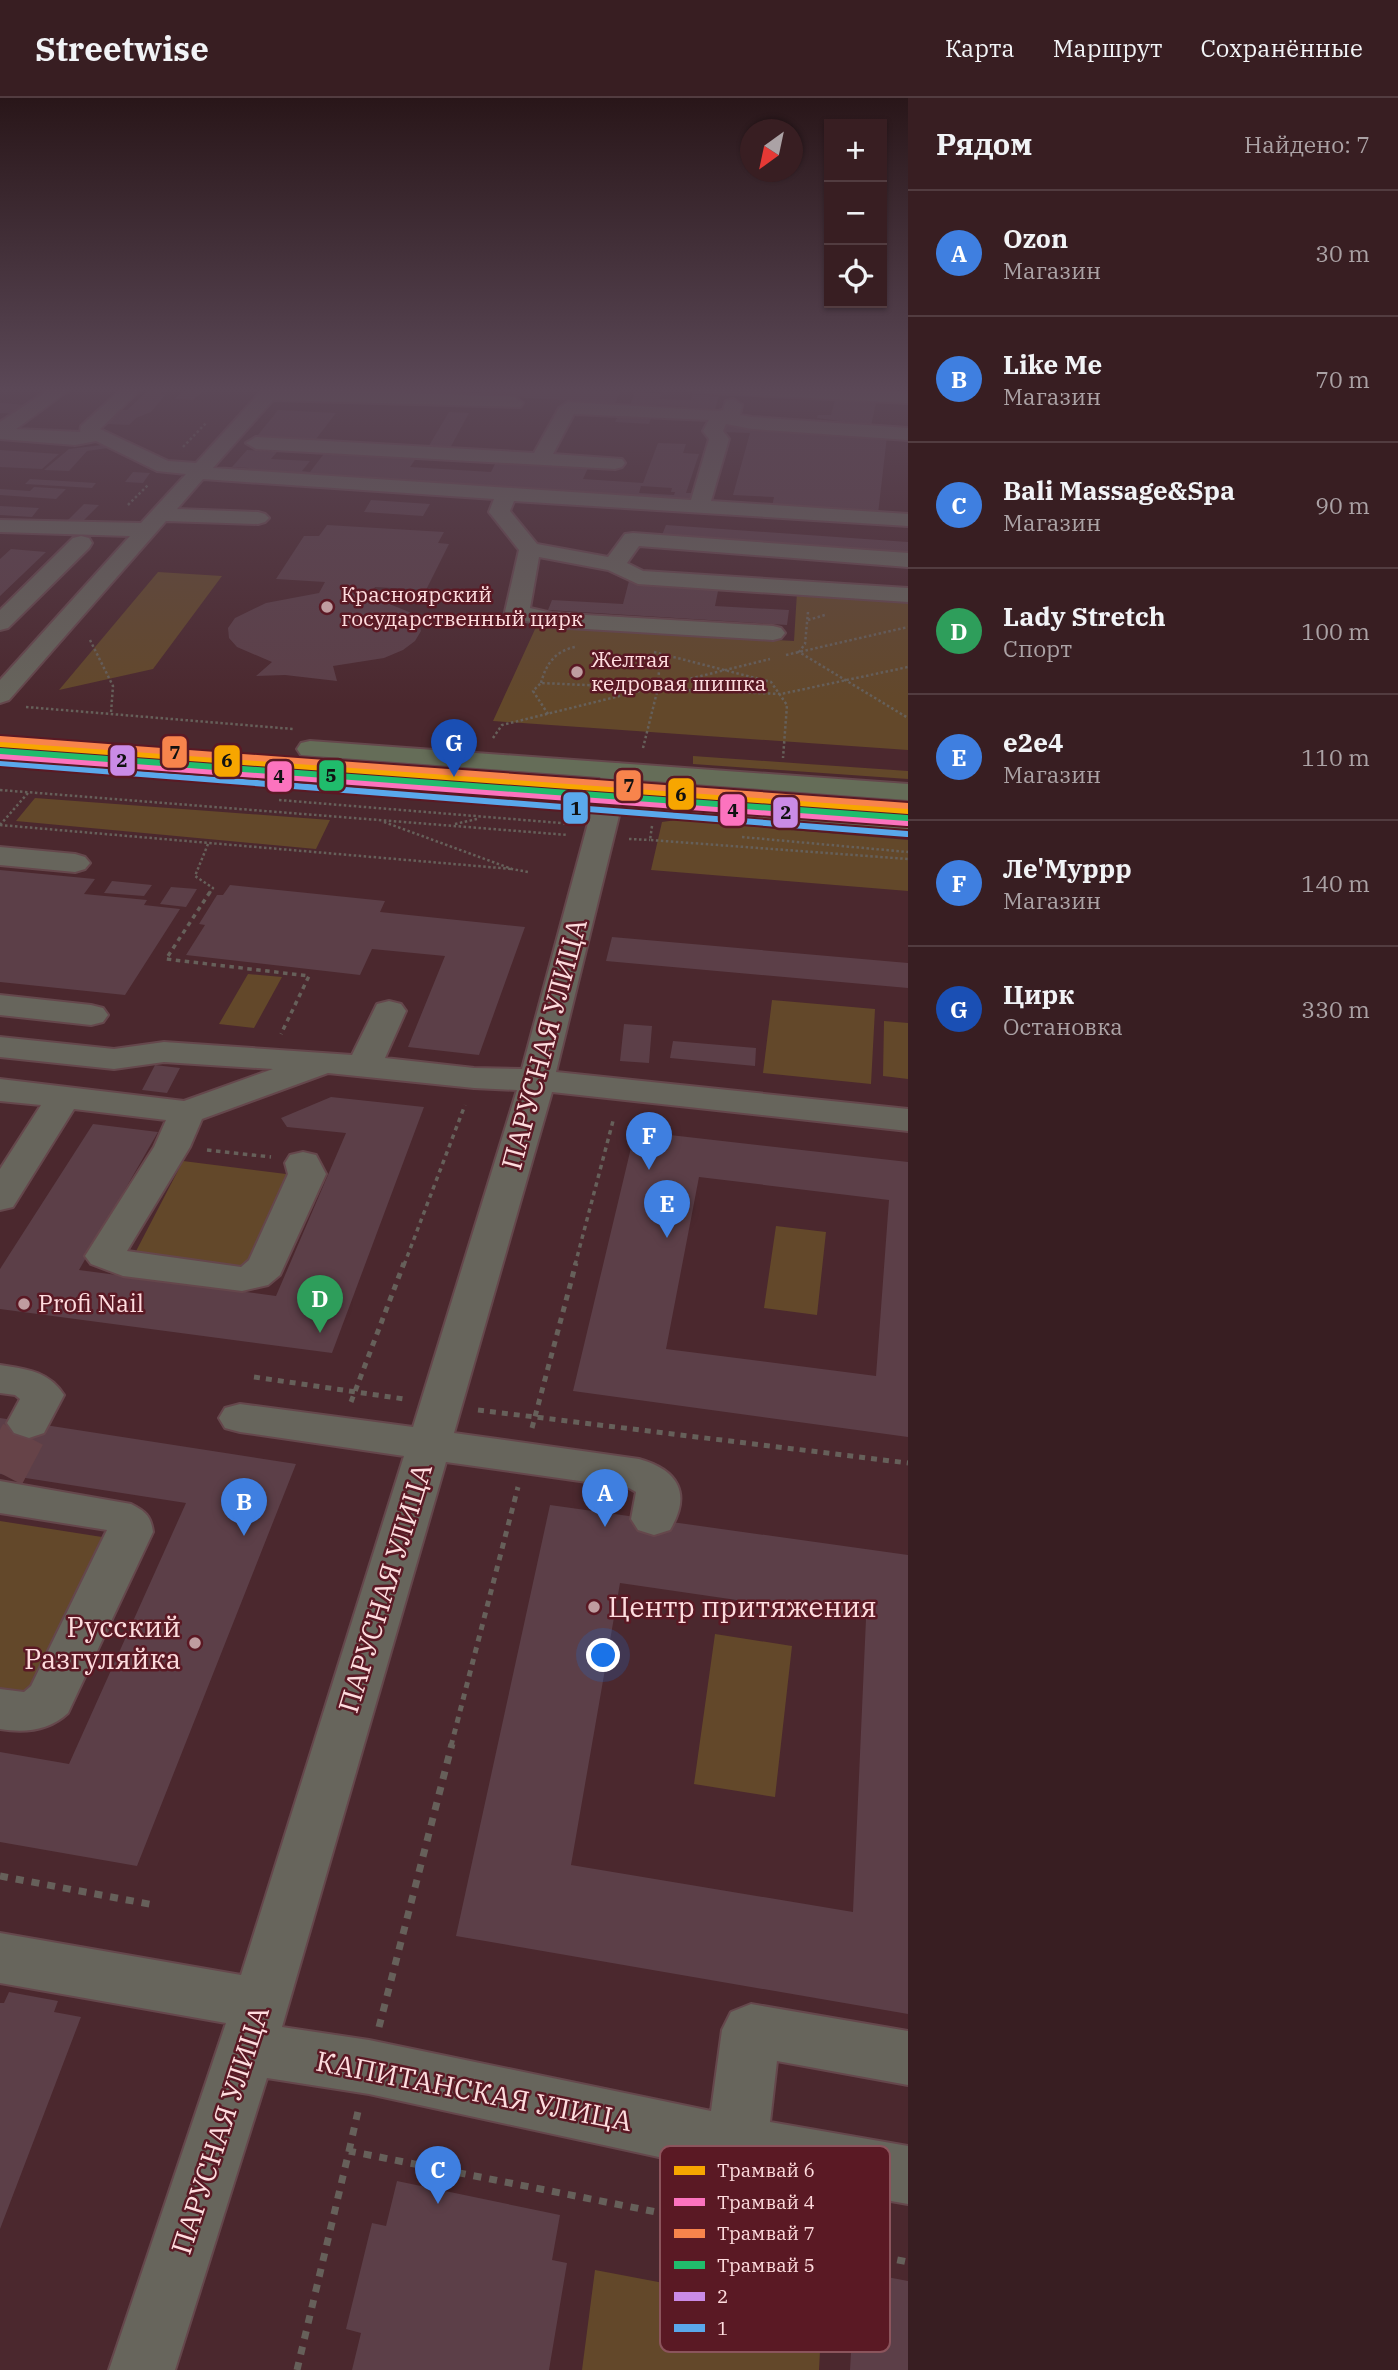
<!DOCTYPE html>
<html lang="ru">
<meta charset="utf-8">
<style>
body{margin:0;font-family:"IBM Plex Serif",serif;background:#3f272a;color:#f1f3f6}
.controls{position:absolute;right:21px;top:21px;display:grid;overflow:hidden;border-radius:0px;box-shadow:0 2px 5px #0004}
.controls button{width:63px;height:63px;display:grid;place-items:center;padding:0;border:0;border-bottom:2px solid #523c40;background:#381e22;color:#f1f3f6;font:35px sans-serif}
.compass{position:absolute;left:740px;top:21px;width:63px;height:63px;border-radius:50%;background:#381e22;box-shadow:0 2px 5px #0004;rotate:213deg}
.you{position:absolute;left:604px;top:1558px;width:24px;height:24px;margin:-18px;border:5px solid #fff;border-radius:50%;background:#1a73e8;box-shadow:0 0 0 10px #1a73e833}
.badge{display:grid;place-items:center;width:46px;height:46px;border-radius:50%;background:#db2777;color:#fff;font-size:23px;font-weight:700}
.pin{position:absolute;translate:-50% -58px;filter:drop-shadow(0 2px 4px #0008)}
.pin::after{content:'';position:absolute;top:37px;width:24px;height:21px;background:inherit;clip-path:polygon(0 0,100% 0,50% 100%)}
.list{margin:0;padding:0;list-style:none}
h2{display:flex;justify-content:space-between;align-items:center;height:91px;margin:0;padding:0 28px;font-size:30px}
h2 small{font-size:23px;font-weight:400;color:#aba2a5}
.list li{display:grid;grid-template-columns:46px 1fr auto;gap:21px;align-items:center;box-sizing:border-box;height:126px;padding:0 28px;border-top:2px solid #523c40}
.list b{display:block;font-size:26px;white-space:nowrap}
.list p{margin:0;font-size:23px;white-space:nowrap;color:#aba2a5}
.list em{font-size:23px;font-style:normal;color:#aba2a5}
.icon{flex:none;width:38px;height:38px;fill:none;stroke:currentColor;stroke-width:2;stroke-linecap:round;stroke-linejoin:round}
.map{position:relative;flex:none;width:908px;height:2272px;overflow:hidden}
header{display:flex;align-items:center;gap:42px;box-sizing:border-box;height:98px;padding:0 35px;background:#381e22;border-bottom:2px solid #523c40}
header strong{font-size:33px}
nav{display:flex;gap:38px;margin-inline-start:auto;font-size:24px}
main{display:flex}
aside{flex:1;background:#381e22}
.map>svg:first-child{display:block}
</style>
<header>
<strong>Streetwise</strong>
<nav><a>Карта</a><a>Маршрут</a><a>Сохранённые</a></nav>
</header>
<main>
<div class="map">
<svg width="908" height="2272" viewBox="0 0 908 2272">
<rect width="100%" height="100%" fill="#4b282e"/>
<!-- green -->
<path fill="#63482a" d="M158,474L222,478L153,571L59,592Z
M797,494L908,501V652L493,623L536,529L794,543Z
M693,658L908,673V681L693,666Z
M35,700L330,722L316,751L16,723Z
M676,722L908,742V793L651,772L662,724Z
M248,876L282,879L254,930L219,926Z
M772,902L875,911L871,986L763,975Z
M884,923L908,925V981L883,978Z
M183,1063L294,1077L251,1171L134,1157Z
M776,1128L826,1134L817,1217L764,1210Z
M0,1423L102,1439L23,1604L0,1600Z
M715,1536L792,1548L775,1699L694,1686Z
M595,2172L822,2215L819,2272H582Z"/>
<!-- building -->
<path fill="#5c3f48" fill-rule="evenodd" d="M318,289H474L468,299Z
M482,289H520L620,294L614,308L594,307L595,304L496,298L494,301L476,300Z
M187,290L205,291L193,302L175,301Z
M150,291H166L160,296L165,297L151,314L136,320L129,327L107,326L121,312H127Z
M635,294L662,296L659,301L691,302L692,296L719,298L715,311L657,307L655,314L628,313Z
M835,302L876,305L871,328L840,326V323L817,320L818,317H831Z
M0,305L29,307L18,316L0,315Z
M278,312L336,315L313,345L254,342Z
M449,314L469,315L449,352L427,351Z
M619,316L652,318L649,326L615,324Z
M726,326L887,338L878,416L772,409L774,399L733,397L750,335L723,334Z
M658,345L686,346L683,355L699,356L686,395H694L692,402L244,376L249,370L232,369L247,352L277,354L271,361L310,363L302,373L310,374L326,353L417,359L410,369L491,374L496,364L588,370L583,381L643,385ZM641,388L672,390L671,394H675L674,397L639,395Z
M102,347L108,350L87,353L69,373L44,372L69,351Z
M0,352L59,356L42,371L0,369Z
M133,374L150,375L143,385L125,384Z
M30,381L96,385L92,390L25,386Z
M34,389L66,391L56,401L0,397V391L30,393Z
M371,402L430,406L423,418L364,414Z
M84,406L99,407L82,424L67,423Z
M0,408L39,410L32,419L0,417Z
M327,427L444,434L438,445L449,446L426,492L375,489L370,498L409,514L419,523L421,533L415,543L403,552L384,560L333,568L337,583L285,577L256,578L272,564L237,549L229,540L228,530L235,520L266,505L319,495L325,484L276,481L304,438H319Z
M666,427L908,444V454L662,437Z
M11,451L46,454L0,498V461Z
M629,483L719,488L715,508L789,512L787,527L548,512L552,502L623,506Z
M0,772L95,781L84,796L147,802L144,807L180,811L125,897L0,884Z
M112,783L152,787L144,798L104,795Z
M230,787L385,803L380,814L525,829L479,957L408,949L445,858L372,851L360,877L186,857L205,827L199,826L217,797H223Z
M171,789L197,791L186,809L160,806Z
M612,839L908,865V890L606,863Z
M624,926L652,928L649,965L620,963Z
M673,943L756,950L755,968L670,960Z
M155,967L180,970L167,995L142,992Z
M331,999L424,1009L332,1255L0,1211V1171L93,1026L158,1034L79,1172L276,1198L346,1035L287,1029L281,1020Z
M635,1033L908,1064V1339L573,1293ZM699,1079L889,1102L876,1278L666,1251Z
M0,1320L296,1366L137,1768L0,1744V1654L69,1666L186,1405L0,1376Z
M550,1407L908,1457V1916L456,1838ZM620,1485L866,1521L853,1814L571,1767Z
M9,1894L58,1903L54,1914L81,1919L0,2131V1905H4Z
M397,2083L560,2117L552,2162L567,2165L549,2272H352L361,2235L346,2231L372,2125L386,2128Z
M871,2176L908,2183V2272H850L853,2220L869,2223Z"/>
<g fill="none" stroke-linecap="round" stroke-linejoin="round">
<!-- minor-tunnel -->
<path stroke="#664348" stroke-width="45" stroke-dasharray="45 23" stroke-linecap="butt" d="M2,1376L29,1325"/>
<defs>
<path id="minor" d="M53,289H73L16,331L80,334L81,328L124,289H143L100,331L168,363L196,365L265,289L514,299L523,305L520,309L273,302L213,370L691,402L709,341L703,333L709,322L574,316L553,356L622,361L625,365L622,369L615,371L256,351L246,345L256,339L534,355L559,310L568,304L718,313L723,312L726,303L733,301L742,307L740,317L752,319L908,330V342L752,331L726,326L723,333L729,341L711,403L908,416V428L514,403L510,413L537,446L608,459L625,436L633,435L908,455V469L639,448L627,465L643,473L908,490V504L638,486L608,472L539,459L530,510L552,515L773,528L781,530L785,535L781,540L773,542L552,529L509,519L505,514L519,452L489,414L494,401L203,381L177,411L258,414L265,416L269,420L265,424L258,426L166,423L9,602L0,605V582L130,438L0,434V422L141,425L186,376L157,373L96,343L75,347L0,341V324Z
M685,289H791L908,295V305L694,294Z
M81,438L89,440L92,445L89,450L8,530L0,532V512L73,440Z
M616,665L626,667L630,673L556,974L908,1011V1033L552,994L454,1335L639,1361C678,1372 692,1395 670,1432L654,1437L638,1432L631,1421L636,1394L629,1390L446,1364L282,1929L369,1942L711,2013L722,1932L731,1914L751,1906L908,1933V1987L777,1963L770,2024L908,2048V2106L737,2076L369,1996L267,1980L175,2272H109L226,1925L0,1885V1835L241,1877L404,1358L240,1334L225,1330L219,1320L225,1310L240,1306L413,1329L517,992L474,990L328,975L202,1021L190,1049L127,1153L241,1169L249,1162L288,1076L285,1065L290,1057L303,1054L316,1057L326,1076L280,1177L268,1187L242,1193L123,1178L91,1166L85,1158L154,1049L166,1022L74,1011L13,1109L0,1112V1071L41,1007L0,1003V981L184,1003L273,971L164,964L114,971L0,959V939L114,951L164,944L352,957L377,906L389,903L401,906L406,913L385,960L474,970L522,971L602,673L606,667Z
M0,749L75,756L85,759L90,765L85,771L75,774L0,767Z
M0,897L91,907L103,910L108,917L103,924L91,927L0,917Z
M0,1267C26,1271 49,1273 64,1297L44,1335L29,1340L14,1335L7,1325L20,1301L15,1297L0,1295Z
M0,1383L131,1406C145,1413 151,1418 153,1434L68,1615C49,1633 24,1635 0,1631V1591L24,1594L31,1588L107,1432L0,1415Z"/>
<path id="highway" d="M310,643L908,686V702L301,657L297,651L301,645Z
M0,645L908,715V733L0,661Z"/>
</defs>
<!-- minor casing -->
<use href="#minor" stroke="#65474c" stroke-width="4"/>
<!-- highway casing -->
<use href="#highway" stroke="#65474c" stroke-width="4"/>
<!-- path-far3 -->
<path stroke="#66605a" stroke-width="2.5" stroke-dasharray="2.5 2.5" stroke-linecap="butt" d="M183,349L206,325
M128,407L149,386
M808,514L805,546L799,554L908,620
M808,522L825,517
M90,542L113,588L111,615
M654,554L771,584L787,607L783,660
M786,557L908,529
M541,585C546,566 555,553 575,549
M663,591L781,596L908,569
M26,609L293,631
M548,616L533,593L541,585L651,590
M493,640L502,627L770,561
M643,650L658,590L660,555
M0,692L568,737
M279,702L573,726
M384,724L512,771L528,774
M455,726L477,721
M0,727L512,771
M0,727L28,695
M652,728L650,742L908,761
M742,739L908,754
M629,741L650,742
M208,746L195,778L213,790L209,796"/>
<!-- path-far2 -->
<path stroke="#66605a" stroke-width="3.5" stroke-dasharray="4.5 4.5" stroke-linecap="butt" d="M210,794L166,861L309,878L281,936
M207,1052L271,1059
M404,1167L465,1007
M575,1167L613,1023"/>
<!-- path-far1 -->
<path stroke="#66605a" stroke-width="5" stroke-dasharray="6 6" stroke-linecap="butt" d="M254,1279L404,1301
M351,1304L404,1165
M478,1312L908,1365
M532,1330L576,1165
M451,1648L518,1389"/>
<!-- path -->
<path stroke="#66605a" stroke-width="7" stroke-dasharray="8 8" stroke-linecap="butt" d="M0,1778L154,1807
M379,1929L452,1646
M349,2053L359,2009
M297,2272L349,2053L908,2164"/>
<!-- minor -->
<use href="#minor" fill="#67655c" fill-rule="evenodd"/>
<!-- highway -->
<use href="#highway" fill="#656d58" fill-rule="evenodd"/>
<defs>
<path id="bus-1" d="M0,653L908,724"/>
<path id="bus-2" d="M0,665L907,736"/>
</defs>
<!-- bus-1 casing -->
<use href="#bus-1" stroke="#5a1924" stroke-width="10"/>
<!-- bus-2 casing -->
<use href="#bus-2" stroke="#5a1924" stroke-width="10"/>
<!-- bus-1 -->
<use href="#bus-1" stroke="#ca8be6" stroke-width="6"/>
<!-- bus-2 -->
<use href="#bus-2" stroke="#5aa8eb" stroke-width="6"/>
<defs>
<path id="tram-1" d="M0,646L908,713"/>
<path id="tram-2" d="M0,658L907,725"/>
<path id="tram-3" d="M0,641L908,708"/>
<path id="tram-4" d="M0,653L907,720"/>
</defs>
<!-- tram-1 casing -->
<use href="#tram-1" stroke="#5a1924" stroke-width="10"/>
<!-- tram-2 casing -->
<use href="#tram-2" stroke="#5a1924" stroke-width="10"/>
<!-- tram-3 casing -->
<use href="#tram-3" stroke="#5a1924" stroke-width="10"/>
<!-- tram-4 casing -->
<use href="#tram-4" stroke="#5a1924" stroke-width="10"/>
<!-- tram-1 -->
<use href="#tram-1" stroke="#f7a600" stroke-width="6"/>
<!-- tram-2 -->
<use href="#tram-2" stroke="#fc73be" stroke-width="6"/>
<!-- tram-3 -->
<use href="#tram-3" stroke="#f8844c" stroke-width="6"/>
<!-- tram-4 -->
<use href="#tram-4" stroke="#20bc6c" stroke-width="6"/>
</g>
<!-- sky -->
<linearGradient id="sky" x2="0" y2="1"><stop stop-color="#291619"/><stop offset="0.48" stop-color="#5b4857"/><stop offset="1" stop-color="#5b4857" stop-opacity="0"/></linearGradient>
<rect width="908" height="607" fill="url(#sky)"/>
<!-- markers -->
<g fill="#bf9da0" stroke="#5a1924" stroke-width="2.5">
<circle cx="327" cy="509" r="7"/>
<circle cx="577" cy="574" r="7"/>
<circle cx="24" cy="1206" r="7"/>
<circle cx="594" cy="1509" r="7"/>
<circle cx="195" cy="1545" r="7"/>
</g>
<g text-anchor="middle" stroke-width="5" stroke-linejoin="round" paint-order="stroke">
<!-- far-poi labels -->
<g font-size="21" fill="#fedcde" stroke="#5a1924" text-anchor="start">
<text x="341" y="504">Красноярский<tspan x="341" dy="24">государственный цирк</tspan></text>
<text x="591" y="569">Желтая<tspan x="591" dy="24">кедровая шишка</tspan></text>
</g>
<!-- poi labels -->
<g font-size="24" fill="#fedcde" stroke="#5a1924" text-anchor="start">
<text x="38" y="1214">Profi Nail</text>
</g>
<!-- near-street labels -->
<g font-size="28" fill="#fedcde" stroke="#5a1924">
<text transform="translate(544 946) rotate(-75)" y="10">ПАРУСНАЯ УЛИЦА</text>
<text transform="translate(385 1490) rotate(-73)" y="10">ПАРУСНАЯ УЛИЦА</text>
<text transform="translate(474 1993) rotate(11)" y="10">КАПИТАНСКАЯ УЛИЦА</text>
<text transform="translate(220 2032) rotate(-72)" y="10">ПАРУСНАЯ УЛИЦА</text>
</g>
<!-- near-poi labels -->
<g font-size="28" fill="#fedcde" stroke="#5a1924" text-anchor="start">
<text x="608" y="1519">Центр притяжения</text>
<text x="181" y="1539" text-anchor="end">Русский<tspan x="181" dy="32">Разгуляйка</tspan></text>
</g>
</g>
<!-- legend -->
<rect x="660" y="2048" width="230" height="206" rx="10" fill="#5a1924" stroke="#8b545c" stroke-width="2"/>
<rect x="674" y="2068" width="31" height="9" fill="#f7a600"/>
<rect x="674" y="2100" width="31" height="8" fill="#fc73be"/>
<rect x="674" y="2131" width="31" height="9" fill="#f8844c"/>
<rect x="674" y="2163" width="31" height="8" fill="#20bc6c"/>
<rect x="674" y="2194" width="31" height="9" fill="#ca8be6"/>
<rect x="674" y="2226" width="31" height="8" fill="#5aa8eb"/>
<g font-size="19" fill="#fedcde">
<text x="717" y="2079">Трамвай 6</text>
<text x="717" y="2111">Трамвай 4</text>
<text x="717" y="2142">Трамвай 7</text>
<text x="717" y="2174">Трамвай 5</text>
<text x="717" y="2205">2</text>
<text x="717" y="2237">1</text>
</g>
<g stroke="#5a1924" stroke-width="2.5">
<rect x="161" y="637" width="27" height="34" rx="7" fill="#f8844c"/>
<rect x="109" y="646" width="27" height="33" rx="7" fill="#ca8be6"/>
<rect x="213" y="646" width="28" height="34" rx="7" fill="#f7a600"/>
<rect x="318" y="661" width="27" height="33" rx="7" fill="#20bc6c"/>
<rect x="266" y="662" width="27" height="33" rx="7" fill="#fc73be"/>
<rect x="615" y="671" width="27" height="33" rx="7" fill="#f8844c"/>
<rect x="667" y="679" width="28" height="34" rx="7" fill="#f7a600"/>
<rect x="562" y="693" width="27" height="34" rx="7" fill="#5aa8eb"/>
<rect x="719" y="695" width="27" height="34" rx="7" fill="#fc73be"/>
<rect x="772" y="698" width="27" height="33" rx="7" fill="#ca8be6"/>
</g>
<g font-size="19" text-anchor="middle" font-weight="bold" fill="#111">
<text x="175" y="661">7</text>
<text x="122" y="669">2</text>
<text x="227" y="669">6</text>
<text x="331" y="684">5</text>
<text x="279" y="685">4</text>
<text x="629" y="694">7</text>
<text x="681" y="703">6</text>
<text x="576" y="717">1</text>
<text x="733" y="719">4</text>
<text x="786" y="721">2</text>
</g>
</svg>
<div class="controls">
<button>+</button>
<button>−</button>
<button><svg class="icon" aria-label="locate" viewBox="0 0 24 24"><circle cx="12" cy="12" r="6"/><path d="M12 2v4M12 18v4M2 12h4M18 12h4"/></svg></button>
</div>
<svg class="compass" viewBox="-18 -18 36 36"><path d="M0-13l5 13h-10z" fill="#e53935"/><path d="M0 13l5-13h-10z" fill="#aba2a5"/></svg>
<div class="you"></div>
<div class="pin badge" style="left:605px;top:1429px;background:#3f7fe0">A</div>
<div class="pin badge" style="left:244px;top:1438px;background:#3f7fe0">B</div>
<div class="pin badge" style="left:438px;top:2106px;background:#3f7fe0">C</div>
<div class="pin badge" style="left:320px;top:1235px;background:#2e9e5b">D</div>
<div class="pin badge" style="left:667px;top:1140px;background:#3f7fe0">E</div>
<div class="pin badge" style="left:649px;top:1072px;background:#3f7fe0">F</div>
<div class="pin badge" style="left:454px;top:679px;background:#1a4fb4">G</div>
</div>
<aside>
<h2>Рядом<small>Найдено: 7</small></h2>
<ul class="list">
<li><span class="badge" style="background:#3f7fe0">A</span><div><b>Ozon</b><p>Магазин</p></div><em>30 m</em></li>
<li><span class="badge" style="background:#3f7fe0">B</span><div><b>Like Me</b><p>Магазин</p></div><em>70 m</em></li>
<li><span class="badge" style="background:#3f7fe0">C</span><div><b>Bali Massage&amp;Spa</b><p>Магазин</p></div><em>90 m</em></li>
<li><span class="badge" style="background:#2e9e5b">D</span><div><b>Lady Stretch</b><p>Спорт</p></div><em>100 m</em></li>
<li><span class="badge" style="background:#3f7fe0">E</span><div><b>е2е4</b><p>Магазин</p></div><em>110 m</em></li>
<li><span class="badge" style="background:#3f7fe0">F</span><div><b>Ле'Муррр</b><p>Магазин</p></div><em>140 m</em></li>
<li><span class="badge" style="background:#1a4fb4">G</span><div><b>Цирк</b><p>Остановка</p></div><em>330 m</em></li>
</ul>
</aside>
</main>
